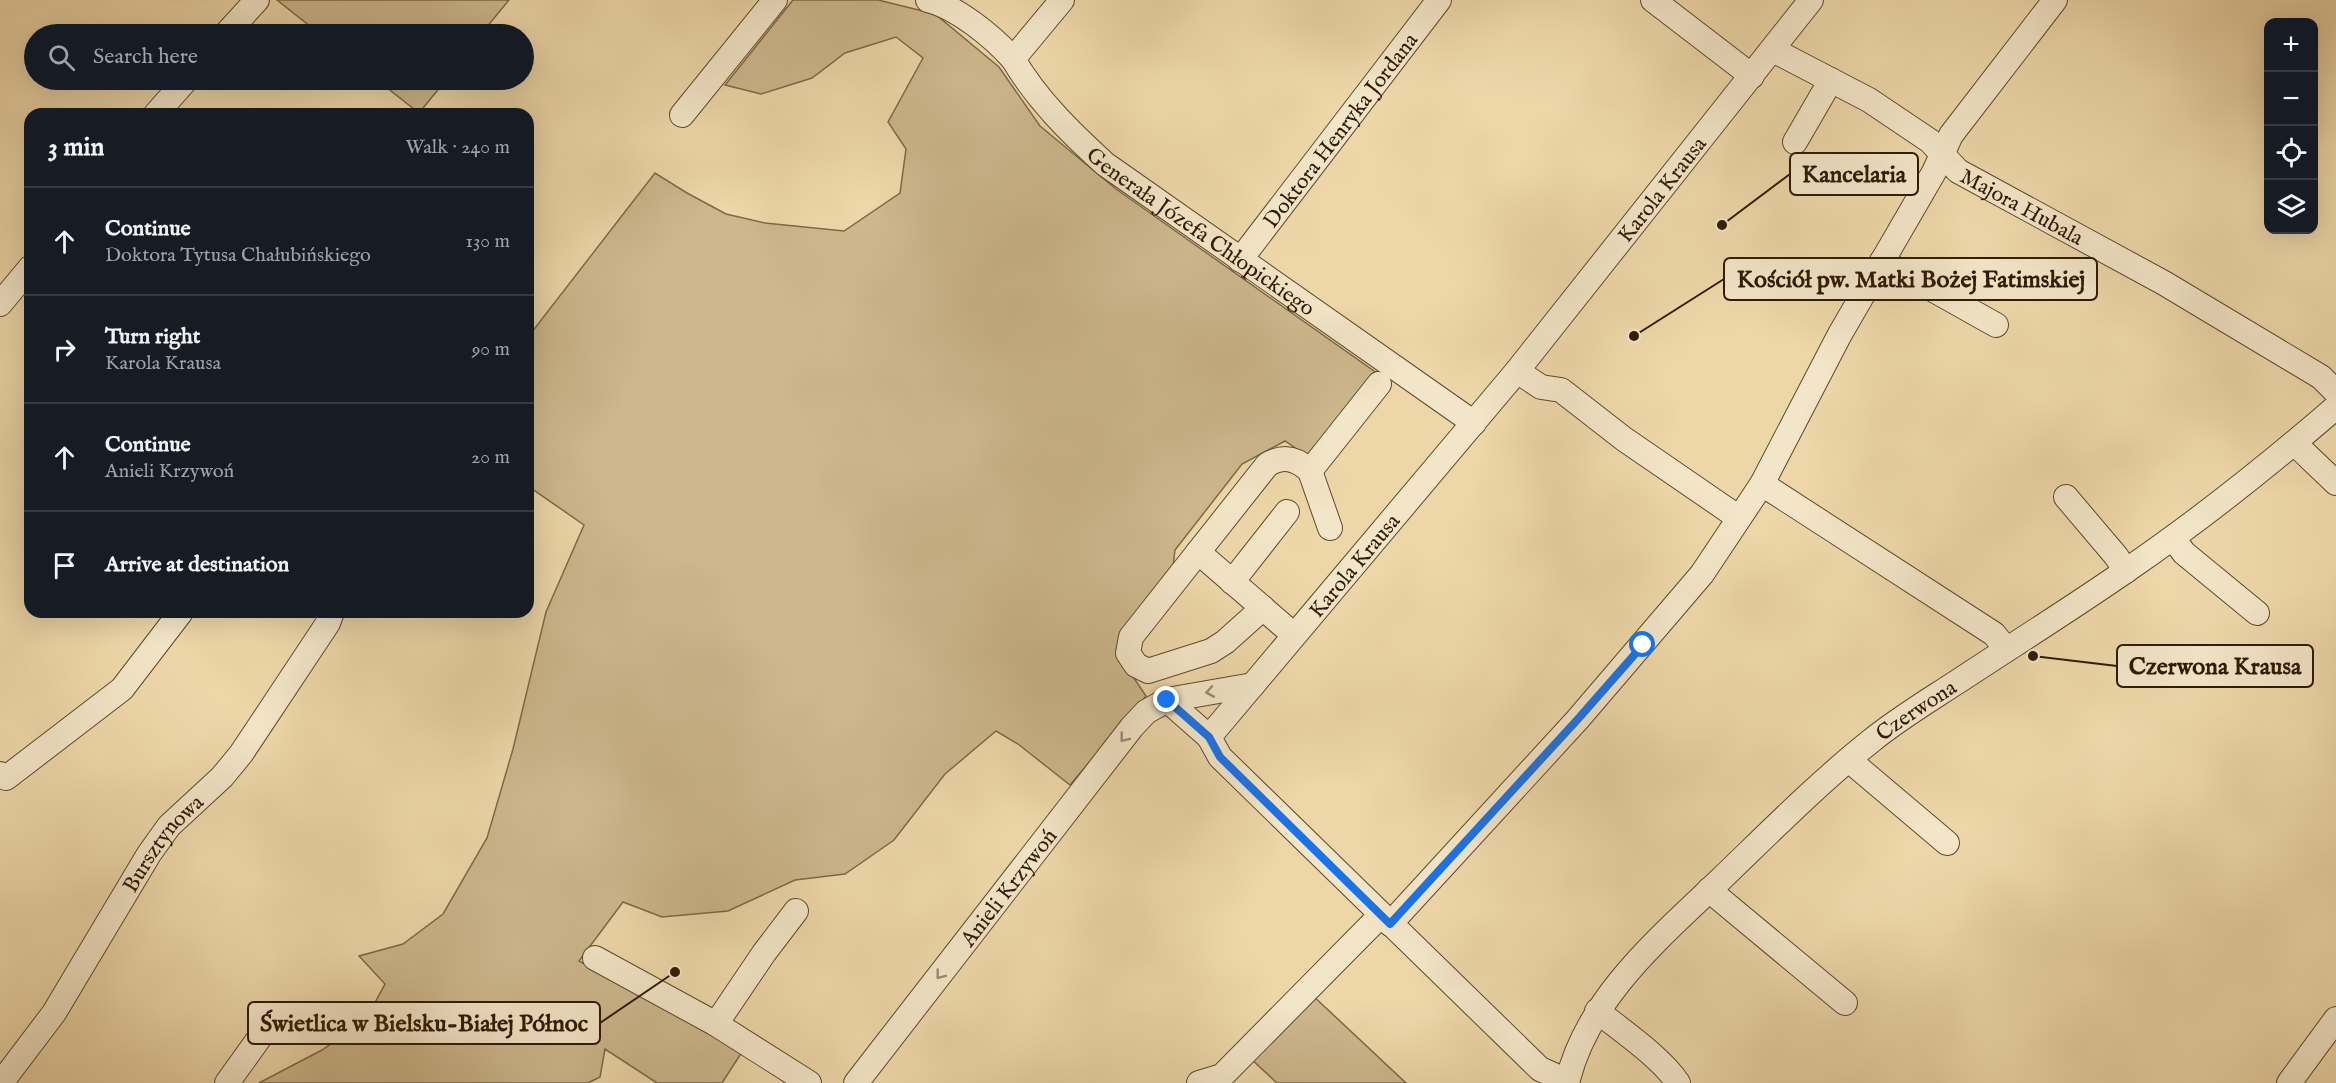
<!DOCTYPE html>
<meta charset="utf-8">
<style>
body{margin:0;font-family:"IM FELL English",serif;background:#20242c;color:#f1f3f6}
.controls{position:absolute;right:18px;top:18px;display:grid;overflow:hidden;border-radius:12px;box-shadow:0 6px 24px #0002}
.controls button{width:54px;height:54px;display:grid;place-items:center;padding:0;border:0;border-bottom:2px solid #363941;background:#171b24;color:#f1f3f6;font:30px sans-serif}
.stop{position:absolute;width:18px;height:18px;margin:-14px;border:4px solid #1a73e8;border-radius:50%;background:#fff}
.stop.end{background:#1a73e8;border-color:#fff;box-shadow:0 2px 6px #0008}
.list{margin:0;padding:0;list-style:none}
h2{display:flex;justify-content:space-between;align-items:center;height:78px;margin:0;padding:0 24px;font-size:26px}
h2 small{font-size:20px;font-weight:400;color:#9ea1a6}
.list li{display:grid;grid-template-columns:39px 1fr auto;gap:18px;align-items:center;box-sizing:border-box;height:108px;padding:0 24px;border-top:2px solid #363941}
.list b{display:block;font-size:22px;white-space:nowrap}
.list p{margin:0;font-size:20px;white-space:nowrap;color:#9ea1a6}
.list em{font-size:20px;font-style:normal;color:#9ea1a6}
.icon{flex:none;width:33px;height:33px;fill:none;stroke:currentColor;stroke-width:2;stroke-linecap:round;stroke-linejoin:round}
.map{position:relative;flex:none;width:2336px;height:1083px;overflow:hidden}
.search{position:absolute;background:#171b24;box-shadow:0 6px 24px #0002;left:24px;top:24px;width:510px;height:66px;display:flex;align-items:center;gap:15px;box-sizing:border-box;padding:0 21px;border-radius:33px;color:#9ea1a6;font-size:22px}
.panel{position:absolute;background:#171b24;box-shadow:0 6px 24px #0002;left:24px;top:108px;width:510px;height:510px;border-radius:18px}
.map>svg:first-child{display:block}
</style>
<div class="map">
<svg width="2336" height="1083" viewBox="0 0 2336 1083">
<rect width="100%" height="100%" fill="#edd7a9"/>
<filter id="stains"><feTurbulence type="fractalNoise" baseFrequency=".00333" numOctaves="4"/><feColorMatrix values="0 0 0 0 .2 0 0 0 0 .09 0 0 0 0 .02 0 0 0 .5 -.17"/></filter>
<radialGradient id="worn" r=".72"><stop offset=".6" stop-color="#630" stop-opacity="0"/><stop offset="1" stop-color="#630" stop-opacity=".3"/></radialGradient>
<!-- green -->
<path fill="#cdb78d" stroke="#7e6948" stroke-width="1.5" d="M277,0H509L481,34H320Z
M793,0H878L935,14L999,67L1040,126L1116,189L1381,376L1314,461L1285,441L1242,464L1175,550L1171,583L1121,659L1146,696L1070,785L1018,744L996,731L945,774L894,840L845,874L795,880L728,911L662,917L623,902L579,961L742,1052L722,1083H657L605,1049L600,1077L588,1083H259L322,1050L366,1019L385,984L359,956L403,944L443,914L487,838L513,749L546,612L584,525L528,486V337L655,173L687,193L726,214L765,223L844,231L900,193L906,149L888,122L923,58L896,37L845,53L812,78L761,94L725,85Z
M377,80H446L419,113Z
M1310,993L1406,1083H1277L1249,1057Z"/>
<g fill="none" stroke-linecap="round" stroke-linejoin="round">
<defs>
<g id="minor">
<path d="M928,0C957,7 993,37 1013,59"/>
<path id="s1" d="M1062,0L1013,59C1037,100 1070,132 1105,164L1474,423"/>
<path d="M1653,0L1752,76"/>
<path d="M226,34L257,0"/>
<path id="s2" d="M1773,50L1869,100L1930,141L1958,171L2164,283L2321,377L2336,392"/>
<path d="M156,114L186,80"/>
<path d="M682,115L775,0"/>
<path d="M1795,142L1831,80"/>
<path id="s3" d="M1240,260L1439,0"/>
<path d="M1882,261L1996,325"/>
<path d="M0,304L30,268"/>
<path d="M1517,371L1541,387L1561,390L1624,439L1739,518"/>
<path d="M2294,443L2336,483"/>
<path d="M1310,471L1379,384"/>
<path d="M1762,484L1994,634L2006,649"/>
<path d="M2066,497L2116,556L2126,571"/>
<path d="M2173,538L2184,553L2257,613"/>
<path d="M1198,552L1294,635"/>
<path d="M1232,582L1287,512"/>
<path d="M1263,608L1225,642L1211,651L1148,671L1136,665L1128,653L1131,637L1267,465C1283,455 1296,458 1310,471L1330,528"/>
<path d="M1167,700L1209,737"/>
<path d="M1849,760L1947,843"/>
<path d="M0,774L6,778L122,689L181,612"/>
<path d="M1709,890L1845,1003"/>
<path d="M1390,924L1578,719L1702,574L1762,484L1840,334L1934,172L1951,135L2055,0"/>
<path d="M595,958L716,1024L809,1083"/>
<path d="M1597,1011C1621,1030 1662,1058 1678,1083"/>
<path d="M716,1024L764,953L796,911"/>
<path id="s4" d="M1567,1081L1540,1069L1220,757L1209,737L1517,371L1811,0"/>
<path id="s5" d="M1,1083L54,1013L149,854L169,826L222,777L241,754L328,623L332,612"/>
<path d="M227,1083L275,1016"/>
<path id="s6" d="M856,1083L1132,727L1146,712L1167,700L1253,685"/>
<path d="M1199,1083L1222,1076L1381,915"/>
<path id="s7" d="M1567,1083C1587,999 1657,940 1718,882C1768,834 1817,784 1871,741C1898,719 1928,701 1957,682C2013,645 2071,609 2127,570C2200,520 2269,465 2336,407"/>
<path d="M2289,1083L2336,1019"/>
</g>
</defs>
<!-- minor casing -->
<use href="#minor" stroke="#5e4a2d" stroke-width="26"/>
<!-- minor -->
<use href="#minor" stroke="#f3e5c7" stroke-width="24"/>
</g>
<!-- one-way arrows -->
<defs><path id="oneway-chevron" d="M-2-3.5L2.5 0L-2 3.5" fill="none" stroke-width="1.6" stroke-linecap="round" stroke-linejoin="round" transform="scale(1.5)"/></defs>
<g stroke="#9b8a6f">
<use href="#oneway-chevron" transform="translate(1210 692) rotate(170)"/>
<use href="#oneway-chevron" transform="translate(1124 738) rotate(128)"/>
<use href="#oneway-chevron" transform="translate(940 975) rotate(128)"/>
</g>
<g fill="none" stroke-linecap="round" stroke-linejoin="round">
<!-- route -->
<path stroke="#1a73e8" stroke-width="8" d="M1167,700L1209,737L1220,757L1390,924L1578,719L1643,645"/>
</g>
<g text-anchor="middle" stroke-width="6" stroke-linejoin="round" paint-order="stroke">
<!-- street labels -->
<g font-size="22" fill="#2f1b04" stroke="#f3e5c7">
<text dy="8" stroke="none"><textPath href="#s3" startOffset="164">Doktora Henryka Jordana</textPath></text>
<text dy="8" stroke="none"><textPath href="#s4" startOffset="1210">Karola Krausa</textPath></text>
<text dy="8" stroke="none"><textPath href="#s2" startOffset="296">Majora Hubala</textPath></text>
<text dy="8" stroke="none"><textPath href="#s1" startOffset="334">Generała Józefa Chłopickiego</textPath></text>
<text dy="8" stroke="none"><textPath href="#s4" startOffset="724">Karola Krausa</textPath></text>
<text dy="8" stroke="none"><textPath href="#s7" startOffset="518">Czerwona</textPath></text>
<text dy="8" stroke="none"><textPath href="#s5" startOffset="290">Bursztynowa</textPath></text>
<text dy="8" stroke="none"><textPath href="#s6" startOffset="248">Anieli Krzywoń</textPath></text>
</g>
</g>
<!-- callouts -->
<path fill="none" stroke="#2f1b04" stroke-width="2" d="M1722 225L1790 174M1634 336L1724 279M2033 656L2117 666M675 972L600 1023"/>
<g fill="#2f1b04" stroke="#f3e5c7" stroke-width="2">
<circle cx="1722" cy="225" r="6"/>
<circle cx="1634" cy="336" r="6"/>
<circle cx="2033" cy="656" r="6"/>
<circle cx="675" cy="972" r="6"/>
</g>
<g fill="#f3e5c7" stroke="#2f1b04" stroke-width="2">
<rect x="1790" y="153" width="128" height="42" rx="6"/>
<rect x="1724" y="258" width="373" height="42" rx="6"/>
<rect x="2117" y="645" width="196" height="42" rx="6"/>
<rect x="248" y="1002" width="352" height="42" rx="6"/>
</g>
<g font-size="24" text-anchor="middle" font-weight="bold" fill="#2f1b04">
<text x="1854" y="182">Kancelaria</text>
<text x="1911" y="287">Kościół pw. Matki Bożej Fatimskiej</text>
<text x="2215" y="674">Czerwona Krausa</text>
<text x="424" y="1031">Świetlica w Bielsku-Białej Północ</text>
</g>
<rect width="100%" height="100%" filter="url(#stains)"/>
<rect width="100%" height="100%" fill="url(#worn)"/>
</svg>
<div class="controls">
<button>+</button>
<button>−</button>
<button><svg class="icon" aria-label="locate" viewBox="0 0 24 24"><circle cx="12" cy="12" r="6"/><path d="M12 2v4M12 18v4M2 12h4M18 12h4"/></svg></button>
<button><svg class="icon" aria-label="layers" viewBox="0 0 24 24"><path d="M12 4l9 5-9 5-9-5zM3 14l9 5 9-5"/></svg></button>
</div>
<div class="stop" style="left:1643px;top:645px"></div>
<div class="stop end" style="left:1167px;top:700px"></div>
<div class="search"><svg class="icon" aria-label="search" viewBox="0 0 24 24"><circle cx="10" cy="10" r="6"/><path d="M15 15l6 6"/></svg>Search here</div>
<section class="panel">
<h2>3 min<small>Walk · 240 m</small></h2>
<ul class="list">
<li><svg class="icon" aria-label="ahead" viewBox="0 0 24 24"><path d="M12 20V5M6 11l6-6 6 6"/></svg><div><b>Continue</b><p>Doktora Tytusa Chałubińskiego</p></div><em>130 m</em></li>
<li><svg class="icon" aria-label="right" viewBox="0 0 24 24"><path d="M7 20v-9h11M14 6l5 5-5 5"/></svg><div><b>Turn right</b><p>Karola Krausa</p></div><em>90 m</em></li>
<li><svg class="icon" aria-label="ahead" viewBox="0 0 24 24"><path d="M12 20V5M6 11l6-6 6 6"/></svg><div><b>Continue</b><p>Anieli Krzywoń</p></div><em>20 m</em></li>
<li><svg class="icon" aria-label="arrive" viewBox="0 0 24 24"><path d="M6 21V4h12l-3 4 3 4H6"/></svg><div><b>Arrive at destination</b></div></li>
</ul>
</section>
</div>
